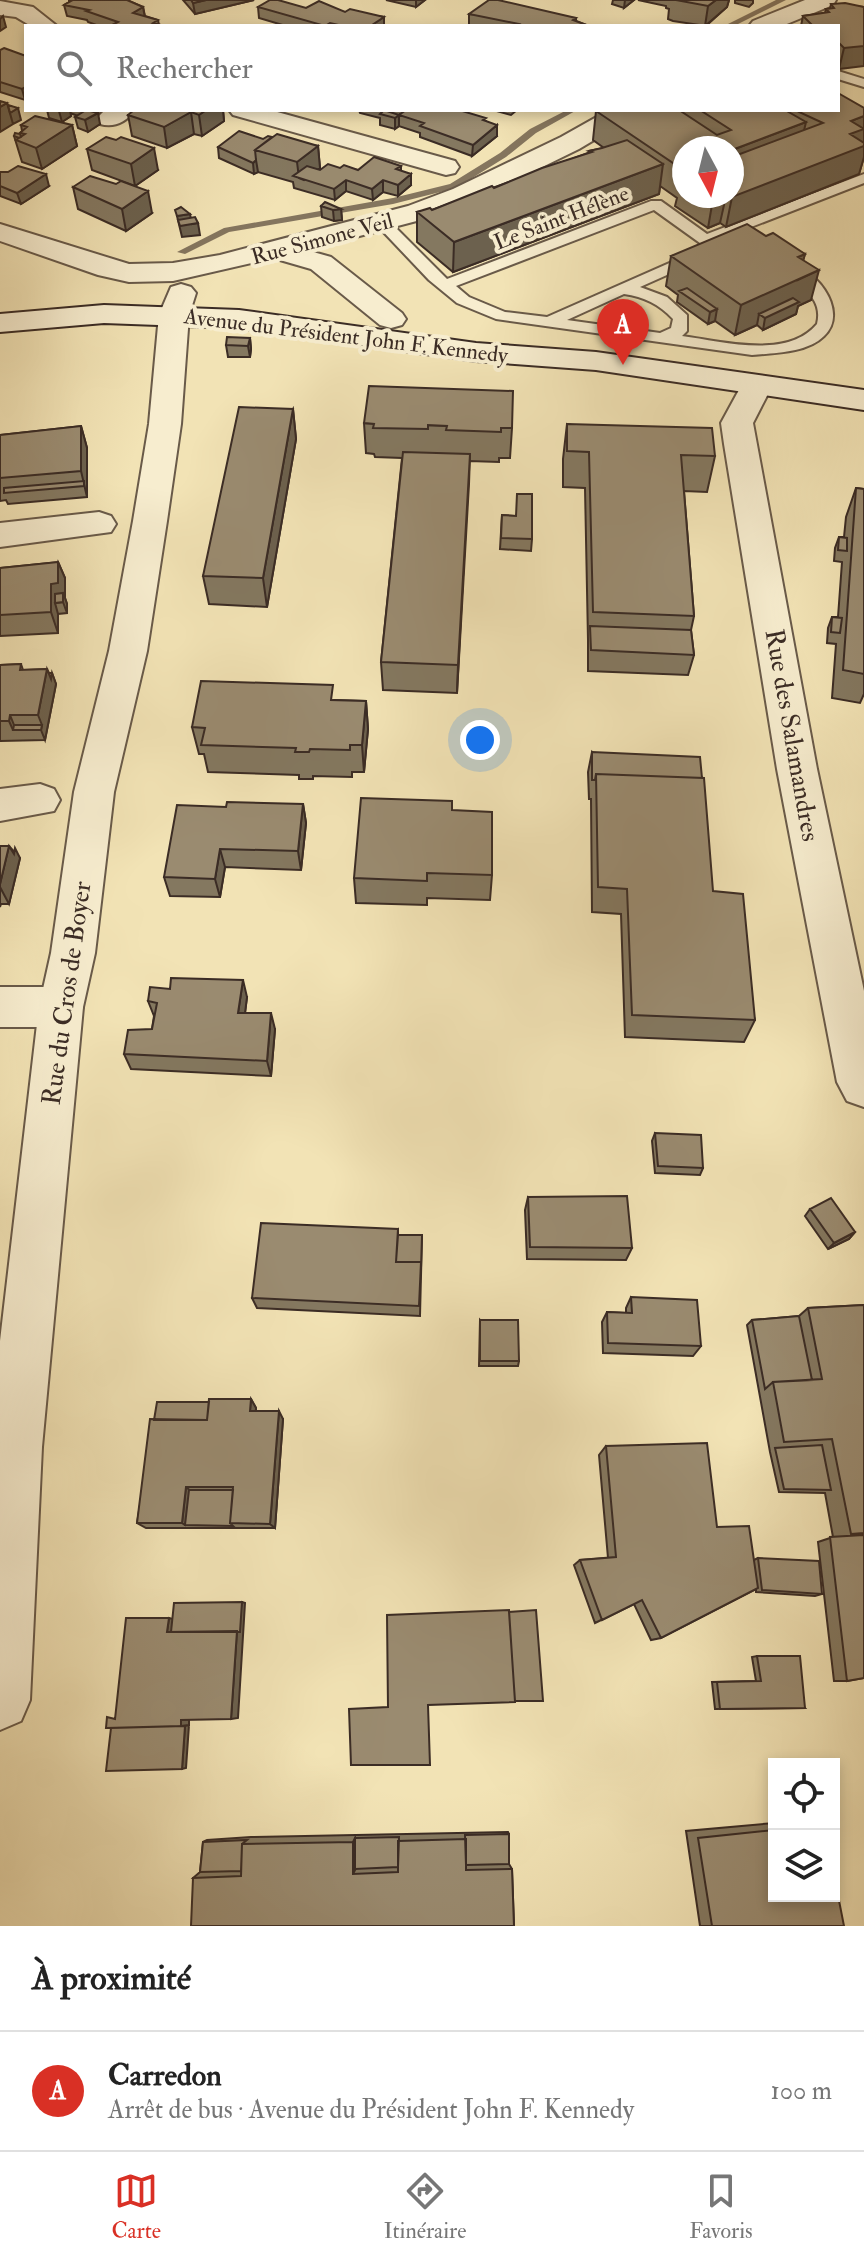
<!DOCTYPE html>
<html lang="fr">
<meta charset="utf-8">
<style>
body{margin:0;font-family:"IM FELL Double Pica",serif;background:#f2f2f2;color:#222}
.controls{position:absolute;right:24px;bottom:24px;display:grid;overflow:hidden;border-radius:0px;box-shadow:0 4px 12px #0003}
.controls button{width:72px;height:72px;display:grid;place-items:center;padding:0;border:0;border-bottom:2px solid #e0e0e0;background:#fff;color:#222;font:40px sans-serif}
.compass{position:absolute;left:672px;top:136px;width:72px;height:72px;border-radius:50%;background:#fff;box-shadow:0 4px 12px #0003;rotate:173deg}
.you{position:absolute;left:480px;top:740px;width:28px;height:28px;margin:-20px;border:6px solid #fff;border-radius:50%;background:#1a73e8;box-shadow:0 0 0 12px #1a73e833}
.badge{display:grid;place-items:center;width:52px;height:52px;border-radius:50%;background:#d93025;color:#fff;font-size:26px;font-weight:700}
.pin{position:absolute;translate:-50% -66px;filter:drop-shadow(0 2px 4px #0008)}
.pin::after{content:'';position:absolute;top:42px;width:28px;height:24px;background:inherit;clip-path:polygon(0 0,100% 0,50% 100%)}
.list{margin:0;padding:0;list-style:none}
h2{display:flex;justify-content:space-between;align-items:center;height:104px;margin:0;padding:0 32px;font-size:34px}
h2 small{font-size:26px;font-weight:400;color:#767676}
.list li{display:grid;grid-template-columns:52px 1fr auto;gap:24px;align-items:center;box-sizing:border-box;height:120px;padding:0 32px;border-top:2px solid #e0e0e0}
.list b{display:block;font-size:30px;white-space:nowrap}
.list p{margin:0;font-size:26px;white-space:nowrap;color:#767676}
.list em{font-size:26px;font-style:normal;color:#767676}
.icon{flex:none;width:44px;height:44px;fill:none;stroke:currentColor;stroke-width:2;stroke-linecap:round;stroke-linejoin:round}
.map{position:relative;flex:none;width:864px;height:1926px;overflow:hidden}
.search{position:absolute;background:#fff;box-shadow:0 4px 12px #0003;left:24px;right:24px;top:24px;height:88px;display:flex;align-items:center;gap:20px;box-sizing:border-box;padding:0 28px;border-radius:0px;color:#767676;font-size:30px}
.sheet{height:224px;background:#fff}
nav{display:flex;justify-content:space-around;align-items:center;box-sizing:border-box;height:112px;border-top:2px solid #e0e0e0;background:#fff;font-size:22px;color:#767676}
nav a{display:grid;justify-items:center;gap:4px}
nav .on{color:#d93025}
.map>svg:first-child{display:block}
</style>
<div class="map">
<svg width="864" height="1926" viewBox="0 0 864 1926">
<rect width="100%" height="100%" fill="#f2e3b5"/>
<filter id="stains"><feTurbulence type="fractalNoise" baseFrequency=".0025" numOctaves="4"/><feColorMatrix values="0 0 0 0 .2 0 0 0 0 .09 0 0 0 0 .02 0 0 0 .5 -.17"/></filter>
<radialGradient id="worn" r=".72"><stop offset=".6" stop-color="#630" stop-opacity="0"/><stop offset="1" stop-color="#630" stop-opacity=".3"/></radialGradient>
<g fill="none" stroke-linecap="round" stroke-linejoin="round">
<!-- stream -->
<path fill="#84755e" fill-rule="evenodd" d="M776,0H786L734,26H724Z
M567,110H577L536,133L506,157L456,188L393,204L229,232L185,254L177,252L224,228L393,198L450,184L500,153L530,129Z"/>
<defs>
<path id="service" d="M838,71L864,79V87L838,79Z
M864,174V183L710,243H700L654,210L456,286L469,297L505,312L547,317L699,250L707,255L705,258L640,287L667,297L687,315V331L682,336C721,341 787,360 817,324C824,296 798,286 782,270L784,267C812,261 851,311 824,336C807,353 774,353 752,355L496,319L457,303L429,280L374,222L382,217L387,219L447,279L651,201H661L707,234ZM624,294C644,297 659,304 673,319L671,328L660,333L567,320Z"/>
<path id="minor" d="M805,0H836L833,5L782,26H749L753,21Z
M0,1L33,7L57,26H31L16,17L0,15Z
M105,110H135C126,122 114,128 100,124L96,119Z
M229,110H270L455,161L459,167L455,173L446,175L233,115Z
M609,110H640L636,115L579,149L473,201L428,218L306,250L331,257L402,313L406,319L402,325L391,328L380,325L311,269L273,258L173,281L129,282L98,275L0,241V224L129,264L173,263L220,255L408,206L453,189L561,137Z
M756,376L767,379L772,386L753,423L817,769L864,991V1107L847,1101L837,1082L777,769L724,444L721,423L745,379Z
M99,512L111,516L116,524L111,532L0,547V523Z
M40,784L54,789L60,800L54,811L0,821V789Z
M0,987H61L77,993L83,1007L77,1021L61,1027H0Z"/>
<path id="tertiary" d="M181,284L191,287L196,293L189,315L181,424L167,521L147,651L114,792L95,953L83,1007L42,1447L30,1700L21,1721L0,1730V1341L39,1007L51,953L74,792L109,651L133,521L149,424L159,315L171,287Z"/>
<path id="secondary" d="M104,305L239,310L476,343L596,352L864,390V410L596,370L476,361L239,328L104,323L0,332V314Z"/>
</defs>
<!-- service casing -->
<use href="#service" stroke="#695a49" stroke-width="4"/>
<!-- minor casing -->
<use href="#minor" stroke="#695a49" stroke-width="4"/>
<!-- tertiary casing -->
<use href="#tertiary" stroke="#695a49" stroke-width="4"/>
<!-- secondary casing -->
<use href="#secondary" stroke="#3b2c25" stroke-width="4"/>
<!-- service -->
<use href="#service" fill="#f7edcf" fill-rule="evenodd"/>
<!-- minor -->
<use href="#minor" fill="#f7edcf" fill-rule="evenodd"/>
<!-- tertiary -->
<use href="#tertiary" fill="#f7edcf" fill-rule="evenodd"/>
<!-- secondary -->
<use href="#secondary" fill="#f7edcf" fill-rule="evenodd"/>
</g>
<!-- wall -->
<path fill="#847860" stroke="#3b2c25" stroke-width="2" fill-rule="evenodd" d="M69,0H127L143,7L145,16L158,20L159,25L165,26H99L88,22L87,20L67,16L64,5L69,2Z
M183,0H254L195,14Z
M386,0H425L416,7Z
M613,0H634L624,8L612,4Z
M638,0H729L727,7L706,26L673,21L668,19L669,9L666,8V6Z
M735,0H753V3L749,7L735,3Z
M831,4L864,7L839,69L838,68V26H801L803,16L825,13L826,9H830Z
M258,7L306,8L345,12L384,17V26H286L259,18Z
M469,14L576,18V21L589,26H475L469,25Z
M0,50L26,56L25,100L0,92Z
M864,108V157L859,174L726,227L720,223L708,228L675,206L677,198L660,186L659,194L453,272L417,242V212L432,210L588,153L589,151L604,148L593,140L596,111L598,110H838ZM684,148L732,196H684Z
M47,110H90L100,124L88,132L78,128L75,117L78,116L70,113L71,116L62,122L49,118Z
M223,110L224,121L202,136L194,134L167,148L132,136L128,115Z
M359,110H459L486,121L497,136L472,156L420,137V133L399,126L395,129L380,125V118L360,113Z
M493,110H517L511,115Z
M21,125H72L77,146L42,169L22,162L14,136L20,134V133L22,131Z
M263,139L318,146L320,168L318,169L320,170L340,168L358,170L401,166V171L411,185L398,196L383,192L373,200L346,191L335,200L294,188L293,182L258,172L254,174L219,158L218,147Z
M116,140L158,170L135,186L92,170L87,149Z
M0,172H8L49,186L21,204L0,196Z
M73,187L152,213L126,231L78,209Z
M321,206L341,209L342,220L334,221L322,217Z
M766,236L805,254L803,260L811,300L798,306L796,314L763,330L757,325L735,335L715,321L708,324L677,302L678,295L666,286L671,256Z
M250,338L251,349L250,357H228L226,345Z
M293,409L296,439L267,607L209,604L203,576Z
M364,423L512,428L510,458H499V462L469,461L457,693L383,690L381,662L402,458L375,457L374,454L366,453Z
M567,424L715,456L707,492L684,491L694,616L691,630L694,655L688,675L588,671V640L585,488L563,487V459Z
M81,426L87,448V497L8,504L6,500L0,501V435Z
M856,488L864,489V694L860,703L832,698L836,644L827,643L828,628L832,617H838L842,562L834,561L835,548L839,537H844L846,517Z
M502,515L515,516L532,539L531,551L500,549Z
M58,562L65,578V598L67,604V613L58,614V633L0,636V568Z
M21,664L23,670L47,669L49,673H52L56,684L45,740L0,741V665Z
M334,700L366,701L368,729L364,772H352V777L313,776V779H299V775L208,772L204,754H199L192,727Z
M592,752L713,891L755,1020L744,1042L625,1037L621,914L592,912L591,799H589L588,772Z
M303,804L306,823L301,870L225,867L220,897L170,896L164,877L226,807Z
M452,810L492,875L490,900L427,898V905L356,903L354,878Z
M0,846H9L20,858L9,904H1L0,907Z
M247,997L245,1013L275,1029L271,1076L131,1069L124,1054L152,1029L154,1016L148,1001Z
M655,1133L703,1168L700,1175L655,1173L652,1141Z
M528,1197L632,1248L626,1260L527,1259L525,1210Z
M810,1209L855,1232L849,1239L828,1249L805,1216Z
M398,1229V1235H422L420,1316L257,1308L252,1298Z
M631,1297L701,1346L693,1356L603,1353L602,1322L607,1312L626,1313V1308Z
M864,1305V1678L847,1681H834L818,1542L833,1537L825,1493L779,1492L770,1452L747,1325L752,1320L799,1316L808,1308Z
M480,1320L519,1361L518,1366H479Z
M251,1399L256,1408V1411L283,1419L275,1528H146L137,1523L154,1420L209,1402Z
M606,1446L717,1527L754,1560L758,1558L822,1594L815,1596L756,1592V1589L661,1638L651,1640L634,1604L595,1623L574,1565L580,1560L608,1558L599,1455Z
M757,1656L805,1708L715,1709L712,1682L756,1681L752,1657Z
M774,1823V1896L844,1926H700L686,1831Z
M508,1832L509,1834V1864L512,1869L514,1926L193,1878L200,1872L203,1842L207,1840L251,1837Z"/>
<!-- shaded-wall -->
<path fill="#6c614e" stroke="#3b2c25" stroke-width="2" d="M206,0H254L195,14L193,3Z
M416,0H425L416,7Z
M625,0H634L624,8Z
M716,0H729L727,7L705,26L708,6Z
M143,7L145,18L133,13Z
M3,16L6,27L0,31V19Z
M384,17V26H372V25Z
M864,37V66L839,69L844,48Z
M26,87V100H25L22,89Z
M7,103L13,124L0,132V107Z
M18,108L21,120L13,124L10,113Z
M60,110H70L71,116L62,122L59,111Z
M206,110H223L224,121L202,136L199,115Z
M191,112L194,134L167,148L164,127Z
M98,113L100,124L88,132L85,120Z
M399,115V126L395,129V118Z
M864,116V142L860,143L864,146V157L859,174L726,227L732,197L851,121Z
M806,122L799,152L732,177V150Z
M72,125L77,146L42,169L36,148Z
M497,125V136L472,156L473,145Z
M318,146L320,168L304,180L299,178L297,162Z
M154,148L158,170L135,186L131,164Z
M256,160L258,172L254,174L253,163Z
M663,164L659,194L453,272L454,242Z
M46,174L49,186L21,204L17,193Z
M411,174V185L398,196V185Z
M346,180V191L335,200L334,189Z
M383,180V192L373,200L372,189Z
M148,191L152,213L126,231L122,209Z
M720,196H726L720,223L708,228L713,199Z
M341,209L342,220L334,221L333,210Z
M190,214L192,224L198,223L200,235L182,237L177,216Z
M805,254L798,280L819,270L811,300L798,306L796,314L763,330L765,318L759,314L757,325L735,335L741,305L798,257Z
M717,309L715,321L708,324L710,312Z
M250,338L251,349L250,357L248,346Z
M293,409L296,439L267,607L263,578Z
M81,426L87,448V497L81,471Z
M470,454L469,484L457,693L458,665Z
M58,562L65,578V598L67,604V613L63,602L55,603L58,614V633L51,612V584Z
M47,669L51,679L52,673L56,684L45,740L41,730L42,725L38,715Z
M366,701L368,729L364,772L362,745Z
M10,715L16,730H13L9,721Z
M303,804L306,823L301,870L298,851Z
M9,846L14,854L15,848L20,858L9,904L0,887V884Z
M220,849L225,867L220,897L215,879Z
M243,980L247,997L243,1029L238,1013Z
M271,1013L275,1029L271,1076L267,1061Z
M855,1232L849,1239L828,1249L834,1243Z
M251,1399L256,1408L255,1419L250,1411Z
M279,1411L283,1419L275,1528L270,1524Z
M186,1487L193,1493L185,1525L182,1523Z
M242,1602L245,1603L238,1718L231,1719L237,1631Z
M169,1618L177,1620L176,1633L167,1632Z
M189,1719V1725L181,1726V1720Z
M189,1725L186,1768L182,1769L185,1726Z
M355,1838L357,1866L353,1874V1842Z"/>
<!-- building -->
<path fill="#9a8b70" stroke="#3b2c25" stroke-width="2" d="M73,0H127L143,7L133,13L158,20L153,23L165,26H114L112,25L118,22L86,11L89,10L64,5Z
M191,0H206L193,3Z
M270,0H278L306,8L319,1L345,12L350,9L384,17L372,25L376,26H343L330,23L325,26L258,7Z
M489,0H498L576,18L573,20L589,26H516L519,24L469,14Z
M676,0H716L708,6Z
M845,3L864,7V46L844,48L838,42V26H813L803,16L829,12L826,9L834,8L831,4Z
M4,48L26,56V87L22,89L0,82V50Z
M838,93L864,108V116L851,121L864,129L850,134L864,143V146L732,197L730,196H732V157L823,123L799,112L801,110H838Z
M0,101L7,103L0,107Z
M8,105L18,108L10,113Z
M86,110L98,113L85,120L75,117Z
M134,110H206L199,115L191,112L164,127L128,115Z
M384,110L399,115L395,118L380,114Z
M406,110H459L486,118L483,120L497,125L473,145L420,126L424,123L399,115Z
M598,110H679L717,135L731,130L700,110H785L806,122L732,150V148H684V168L682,169L596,111Z
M35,116L72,125L36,148L16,140L25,134L20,133L27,127L21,125Z
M239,131L263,139L268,136L272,137L255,150L256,160L253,163L218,147Z
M15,133L20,134L21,137L19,138L14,136Z
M277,134L318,146L297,162L255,150Z
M106,137L116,140L121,137L154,148L131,164L87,149Z
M627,140L663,164L454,242L417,212L430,208L432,210L492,186L494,188L542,168L592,152L589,151L602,148Z
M374,157L401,166L396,169L411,174L398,185L383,180L372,189L346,180L334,189L293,176L307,166L320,170L328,164L340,168L344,165L358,170Z
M18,166L46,174L17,193L0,186V172H8Z
M90,176L116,184L121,181L148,191L122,209L73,187Z
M325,202L341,209L333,210L321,206Z
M181,207L190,214L177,216L175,210Z
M195,217L198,223L180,226L178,220Z
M747,224L766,236L773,233L805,254L798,257L819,270L741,305L671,256Z
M687,288L717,309L710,312L679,291Z
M793,298L799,302L765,318L759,314Z
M227,337L250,338L248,346L226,345Z
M369,386L513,391L512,428H501V432L446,430L447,426L428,425V429L373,428L374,424L364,423Z
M239,407L293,409L263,578L203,576Z
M567,424L712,428L715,456L681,455L694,616L593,612L589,452L567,451Z
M81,426V471L0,478V435Z
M403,452L470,454L458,665L381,662Z
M84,481V486L4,493V488Z
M856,488L864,489V674L843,670Z
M517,494H532V539L501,538L502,515L516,516Z
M839,537L847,538V551L838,550Z
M58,562V583L51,584V612L0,615V568Z
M63,593V602L55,603V594Z
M832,617L842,618L840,633L831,632Z
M590,626L691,630L694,655L591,650Z
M21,664L20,670L47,669L38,715H10L9,721H0V665Z
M201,681L333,685L331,700L366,701L362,745H350V750L310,749L309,752H295L296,748L201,745L205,728L192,727Z
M14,725H42L41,730H13Z
M592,752L700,757L702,778L596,774L595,780H592Z
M596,774L704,778L713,891L743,894L755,1020L632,1015L627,889L598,887Z
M361,798L452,801V810L492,812V875L427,873V881L354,878Z
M227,802L303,804L298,851L220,849L215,879L164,877L177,805L226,807Z
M0,846H9L0,884Z
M171,978L243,980L238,1013H271L267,1061L124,1054L128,1030L152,1029L157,1003L148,1001L150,987L170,989Z
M655,1133L701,1135L703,1168L658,1166Z
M627,1196L632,1248L530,1247L528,1197Z
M831,1198L855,1232L834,1243L810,1209Z
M261,1223L398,1229L396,1262H421L419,1306L252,1298Z
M398,1235H422L421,1268V1262H396Z
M631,1297L697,1300L701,1346L608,1343L607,1312L632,1313Z
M864,1305V1533L851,1534L832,1439L784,1442L773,1382L822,1379L808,1308Z
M799,1316L812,1380L773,1382L765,1389L752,1320Z
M480,1320H518L519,1361H480Z
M209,1399H251L250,1411H279L270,1524L230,1523L233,1487H186L182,1523H137L150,1419L207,1420Z
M157,1402H209L207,1420H154Z
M707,1443L717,1527L749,1526L758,1588L661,1638L642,1600L602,1620L580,1560L616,1557L606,1446Z
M822,1445L831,1490L784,1489L775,1448Z
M189,1490H233L230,1523L233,1526L185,1525Z
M864,1535V1678L847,1681L830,1537Z
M758,1558L819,1561L822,1594L762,1590Z
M242,1602L240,1632H171L174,1603Z
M509,1610L515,1702L428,1705L430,1765H351L349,1709L388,1707L387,1615Z
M536,1610L543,1701H515L509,1612Z
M126,1618H169L167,1632L237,1631L231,1719L181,1720V1726L106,1728L107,1717L115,1719Z
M757,1656H800L805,1708L720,1709L717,1682L761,1681Z
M185,1726L182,1769L106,1771L111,1728Z
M774,1830V1896H834V1875L844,1926H712L698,1838Z
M509,1834V1864L466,1865L465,1835Z
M399,1837L398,1867L355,1869V1838Z
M466,1839V1870L512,1869L514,1926H191L193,1878L241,1876L242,1844L353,1842V1874L398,1872V1841Z
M247,1840L242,1844L241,1871L200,1872L203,1842Z"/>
<g text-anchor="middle" stroke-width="8" stroke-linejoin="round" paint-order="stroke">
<!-- far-street labels -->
<g font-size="22" fill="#3b2c25" stroke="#f7edcf">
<text transform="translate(561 217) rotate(-21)" y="8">Le Saint Hélène</text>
<text transform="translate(322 238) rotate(-15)" y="8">Rue Simone Veil</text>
<text transform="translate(346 335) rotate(7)" y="8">Avenue du Président John F. Kennedy</text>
</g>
<!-- street labels -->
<g font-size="26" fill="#3b2c25" stroke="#f7edcf">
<text transform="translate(793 735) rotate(80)" y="9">Rue des Salamandres</text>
<text transform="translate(66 993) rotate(-82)" y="9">Rue du Cros de Boyer</text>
</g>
</g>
<rect width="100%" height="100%" filter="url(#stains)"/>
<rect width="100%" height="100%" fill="url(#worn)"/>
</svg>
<div class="controls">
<button><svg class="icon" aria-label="locate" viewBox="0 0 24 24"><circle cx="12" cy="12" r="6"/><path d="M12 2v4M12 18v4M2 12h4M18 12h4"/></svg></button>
<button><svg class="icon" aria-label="layers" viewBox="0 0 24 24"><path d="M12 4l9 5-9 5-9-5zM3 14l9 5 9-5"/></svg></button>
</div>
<svg class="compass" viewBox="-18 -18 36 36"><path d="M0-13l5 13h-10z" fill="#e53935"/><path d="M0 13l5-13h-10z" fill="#767676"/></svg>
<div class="you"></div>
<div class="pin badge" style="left:623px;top:365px">A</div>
<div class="search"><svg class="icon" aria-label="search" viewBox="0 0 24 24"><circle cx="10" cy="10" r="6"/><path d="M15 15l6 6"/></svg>Rechercher</div>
</div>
<section class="sheet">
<h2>À proximité<small></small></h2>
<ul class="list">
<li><span class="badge">A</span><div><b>Carredon</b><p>Arrêt de bus · Avenue du Président John F. Kennedy</p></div><em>100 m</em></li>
</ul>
</section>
<nav>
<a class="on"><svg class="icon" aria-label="map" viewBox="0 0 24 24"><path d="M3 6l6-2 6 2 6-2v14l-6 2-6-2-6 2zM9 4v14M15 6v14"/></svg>Carte</a>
<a><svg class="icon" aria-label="directions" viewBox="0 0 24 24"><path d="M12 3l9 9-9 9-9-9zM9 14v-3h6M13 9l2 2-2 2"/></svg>Itinéraire</a>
<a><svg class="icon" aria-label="saved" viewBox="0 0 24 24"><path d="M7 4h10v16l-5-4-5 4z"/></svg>Favoris</a>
</nav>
